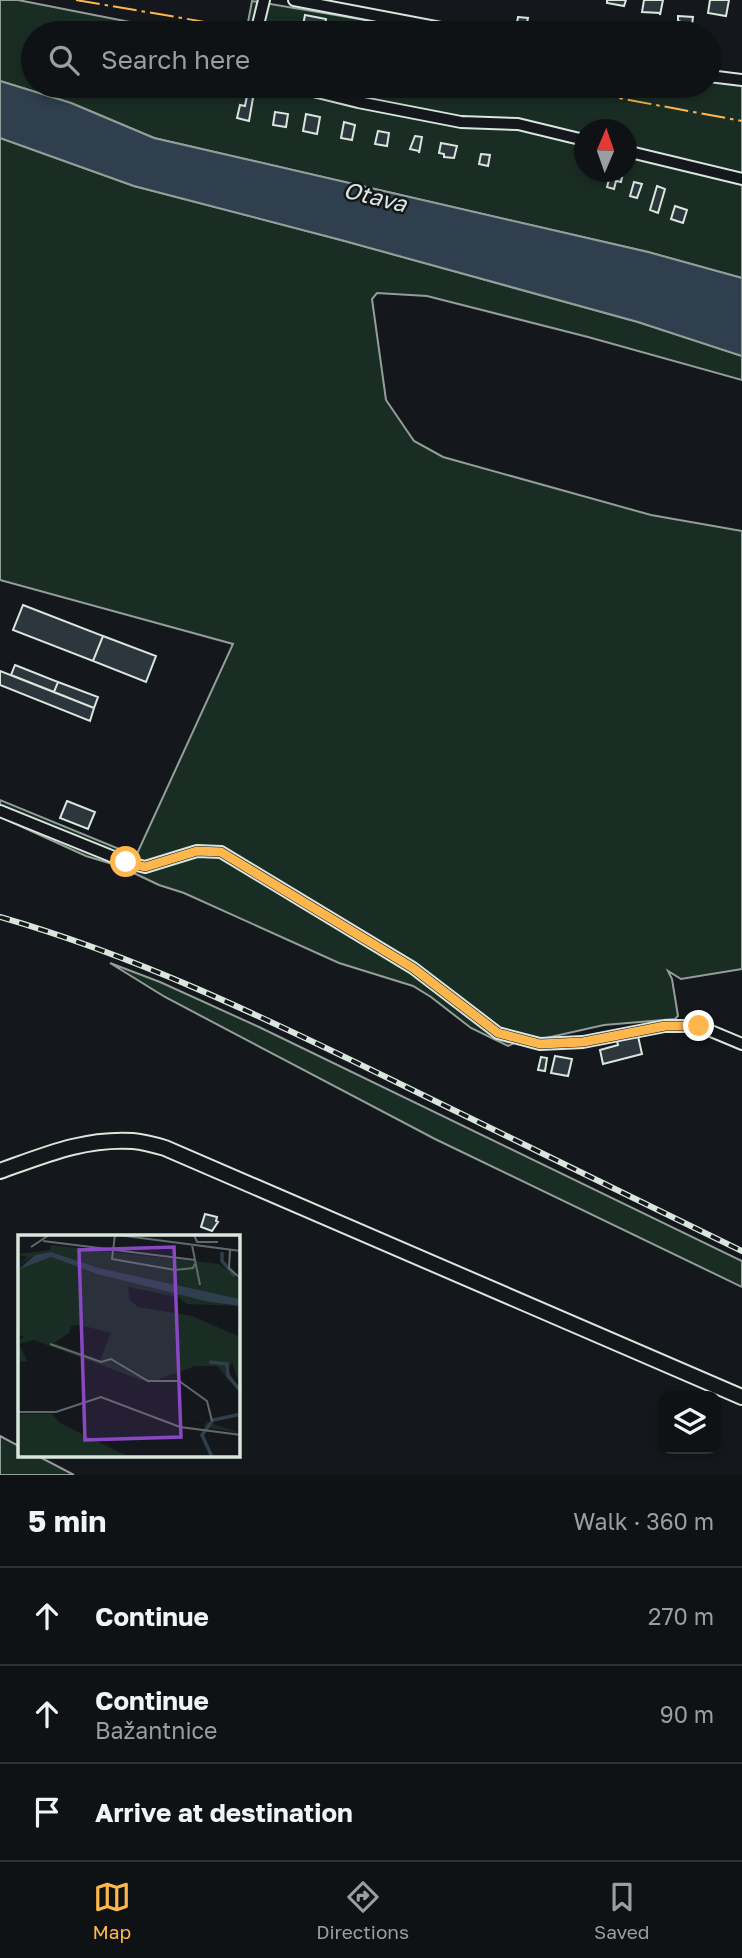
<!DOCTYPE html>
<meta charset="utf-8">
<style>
body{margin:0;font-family:"Golos Text",sans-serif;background:#181b1e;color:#f1f3f6}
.controls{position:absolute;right:21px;bottom:21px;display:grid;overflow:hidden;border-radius:14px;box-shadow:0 4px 10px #0003}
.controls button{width:63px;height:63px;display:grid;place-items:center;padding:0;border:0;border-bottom:2px solid #2f3234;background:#0f1215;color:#f1f3f6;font:35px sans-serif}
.compass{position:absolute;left:574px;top:119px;width:63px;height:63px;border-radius:50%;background:#0f1215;box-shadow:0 4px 10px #0003;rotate:2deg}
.stop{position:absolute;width:21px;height:21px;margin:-16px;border:5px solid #ffb74d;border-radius:50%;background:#fff}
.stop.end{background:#ffb74d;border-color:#fff;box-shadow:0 2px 7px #0008}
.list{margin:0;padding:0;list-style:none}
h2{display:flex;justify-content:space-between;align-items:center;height:91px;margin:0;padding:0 28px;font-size:30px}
h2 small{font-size:23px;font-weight:400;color:#9b9ea0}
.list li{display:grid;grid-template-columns:46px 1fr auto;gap:21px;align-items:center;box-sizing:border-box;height:98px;padding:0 28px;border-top:2px solid #2f3234}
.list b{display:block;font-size:26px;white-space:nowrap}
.list p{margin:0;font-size:23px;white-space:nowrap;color:#9b9ea0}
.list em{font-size:23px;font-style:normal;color:#9b9ea0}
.icon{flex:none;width:38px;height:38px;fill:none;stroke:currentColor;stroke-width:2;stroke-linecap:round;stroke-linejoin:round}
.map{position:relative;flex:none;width:742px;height:1475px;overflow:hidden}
.search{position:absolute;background:#0f1215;box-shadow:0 4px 10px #0003;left:21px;right:21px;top:21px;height:77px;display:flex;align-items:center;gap:18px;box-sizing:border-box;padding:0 24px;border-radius:38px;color:#9b9ea0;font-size:26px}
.sheet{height:385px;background:#0f1215}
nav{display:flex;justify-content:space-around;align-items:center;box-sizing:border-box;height:98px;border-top:2px solid #2f3234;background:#0f1215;font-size:19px;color:#9b9ea0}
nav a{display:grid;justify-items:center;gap:4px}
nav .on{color:#ffb74d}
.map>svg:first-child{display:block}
</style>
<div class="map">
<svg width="742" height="1475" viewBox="0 0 742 1475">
<rect width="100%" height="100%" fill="#14181c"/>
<!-- green -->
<path fill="#1a2d24" stroke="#939e99" stroke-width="2" fill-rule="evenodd" d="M0,0H18L186,33H33V86H709V79L742,85V278L648,252L154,138L71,103L0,81ZM584,130H626V172H584Z
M252,1L442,33H246Z
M0,138L134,186L341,240L638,322L742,356V380L588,337L427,296L377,293L372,299L386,400L414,441L443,457L651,515L742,531V969L681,979L668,971L672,979L678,1016L675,1019L604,1025L546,1038H525L508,1046L471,1028L431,997L413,986L339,963L184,893L159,885L119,866L86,856L0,817V800L136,856L233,644L0,580Z
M110,963L160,982L259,1027L742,1261V1287L435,1139L165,997Z
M0,1436L19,1446V1456H38L74,1475H0Z"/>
<!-- water -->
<path fill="#2f3f4d" stroke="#939e99" stroke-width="2" d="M0,81L71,103L154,138L648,252L742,278V356L638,322L341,240L134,186L0,138Z"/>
<!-- building -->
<path fill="#2c363c" stroke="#d8e6dc" stroke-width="2" d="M607,0H626L624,6L607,3Z
M644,0H663L660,15V13L642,12Z
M710,0H729L726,16L708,13Z
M305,15L326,19L324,32L312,30L313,27L303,25Z
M678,16L693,17L692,25L678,21Z
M518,17L528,18L525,33H515Z
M248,91L254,92L249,121L237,118L240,105L245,106Z
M275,112L288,114L286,127L273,125Z
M306,114L320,117L317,134L303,131Z
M344,122L355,125L352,140L341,138Z
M378,131L389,133L387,146L375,144Z
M415,136L422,137L419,153V151L410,149Z
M441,143L457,146L454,158L444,157V154L439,153Z
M481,154L490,155L488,166L479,164Z
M611,172H623L621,182L616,181L614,189L607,187Z
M634,182L642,184L637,198L630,196Z
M657,186L665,189L658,213L650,210Z
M675,206L687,210L683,223L671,219Z
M23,605L103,636L93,661L13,630Z
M103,636L156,656L146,682L93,661Z
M15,665L58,682L54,692L11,675Z
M0,671L94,708L90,721L0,685Z
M58,682L98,697L94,708L54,692Z
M67,801L95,812L88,829L60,818Z
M638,1036L642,1054L603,1064L600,1050L618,1045L617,1041Z
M555,1056L572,1059L568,1076L551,1073Z
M541,1057L547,1058L545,1071L538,1070Z
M205,1214L217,1217L216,1221L218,1222L212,1231L201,1227Z"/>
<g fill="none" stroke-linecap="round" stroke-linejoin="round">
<defs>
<path id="street" d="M294,0L467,33
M256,33L264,0
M709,76L742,80
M293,86L358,102L461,122L518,124L584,140
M626,151L742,179
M0,811L126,862L145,867L197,851L221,852L413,968L498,1033L540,1044L583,1042L665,1026H699L742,1044"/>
<path id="secondary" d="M0,1171C45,1155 84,1138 133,1141C144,1142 155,1145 165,1148L742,1397"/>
</defs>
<!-- street casing -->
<use href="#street" stroke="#d8e6dc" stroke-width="14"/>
<!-- secondary casing -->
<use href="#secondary" stroke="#d8e6dc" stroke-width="18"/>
<!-- street -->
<use href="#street" stroke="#14181c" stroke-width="10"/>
<!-- secondary -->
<use href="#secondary" stroke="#14181c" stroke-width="14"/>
<defs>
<path id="rail" d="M0,917C136,956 263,1017 390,1079C507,1136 625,1194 742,1251"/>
</defs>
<!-- rail casing -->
<use href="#rail" stroke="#d8e6dc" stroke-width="6"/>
<!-- rail -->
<use href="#rail" stroke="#14181c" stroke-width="3.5" stroke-dasharray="10" stroke-linecap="butt"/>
<!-- power -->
<path stroke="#ffb74d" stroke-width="2" stroke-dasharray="24 5 3.5 5" stroke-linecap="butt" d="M76,0L270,33
M554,86L742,121"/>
</g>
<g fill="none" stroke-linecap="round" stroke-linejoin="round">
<!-- route -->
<path stroke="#ffb74d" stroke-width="9" d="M126,862L145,867L197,851L221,852L413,968L498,1033L540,1044L583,1042L665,1026H699"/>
</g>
<g text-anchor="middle" stroke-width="5" stroke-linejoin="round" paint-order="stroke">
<!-- water labels -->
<g font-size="23" font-style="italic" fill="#d8e6dc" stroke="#14181c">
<text transform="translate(375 197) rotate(14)" y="8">Otava</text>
</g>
</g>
<!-- overview -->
<g transform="translate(18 1235)">
<rect width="222" height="222" fill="#14181c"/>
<path d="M33,10L201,29L222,46V64L81,33L33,17L17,20L0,31L9,22L0,19L32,15ZM33,22L79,39L191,67L222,71L169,69L160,62L110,52L112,65L120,72L174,81L222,102V151L214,127L210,135L222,158L199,131H177L131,148L16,105L1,109L9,126L0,127V106L6,102L0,99V35ZM62,90L93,98L82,125L36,108L51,98L53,91ZM79,139L189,187L222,198L186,192L188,187ZM0,179H34L42,188L111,222H0Z" fill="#1a2d24" fill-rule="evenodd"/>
<path d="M33,17L81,33L222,64V71L191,67L79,39L33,22L0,35L17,20Z" fill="#2f3f4d"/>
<path fill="none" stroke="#2f3f4d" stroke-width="3.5" d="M204,17V26L217,41M191,127L209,129L210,141L223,156M194,222L184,200L195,185L223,179"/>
<path fill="none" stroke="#626a69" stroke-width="2" d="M97,0L94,24L157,35L175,33L178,27M100,0L223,16M176,0L179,7H200M25,6L177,25M174,10L182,50M13,12L31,0M212,15L211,33L223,44M32,109L83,127L93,124L130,146H161L189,166L194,186M0,177H38L83,162L162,192L223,200"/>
<path fill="#8948c3" fill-opacity="0.15" stroke="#8948c3" stroke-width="3.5" d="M156,12L163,202L67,205L61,15Z"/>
<rect width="222" height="222" fill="none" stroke="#d8e6dc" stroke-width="3.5"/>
</g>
</svg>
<div class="controls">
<button><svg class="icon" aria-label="layers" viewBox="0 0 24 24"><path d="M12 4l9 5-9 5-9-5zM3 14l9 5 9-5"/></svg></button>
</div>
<svg class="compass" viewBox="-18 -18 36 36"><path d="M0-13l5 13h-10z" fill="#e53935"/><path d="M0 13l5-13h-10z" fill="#9b9ea0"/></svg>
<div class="stop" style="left:126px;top:862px"></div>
<div class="stop end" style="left:699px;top:1026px"></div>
<div class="search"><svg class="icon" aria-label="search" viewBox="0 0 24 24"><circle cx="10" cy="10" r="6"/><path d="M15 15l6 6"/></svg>Search here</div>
</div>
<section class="sheet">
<h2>5 min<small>Walk · 360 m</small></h2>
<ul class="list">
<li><svg class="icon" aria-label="ahead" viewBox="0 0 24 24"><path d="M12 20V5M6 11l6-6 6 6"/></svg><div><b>Continue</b></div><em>270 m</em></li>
<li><svg class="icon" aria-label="ahead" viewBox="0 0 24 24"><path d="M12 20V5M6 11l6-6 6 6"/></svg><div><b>Continue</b><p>Bažantnice</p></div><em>90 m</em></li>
<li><svg class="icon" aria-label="arrive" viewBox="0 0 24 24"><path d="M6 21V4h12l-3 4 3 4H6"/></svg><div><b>Arrive at destination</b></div></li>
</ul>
</section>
<nav>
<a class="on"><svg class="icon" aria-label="map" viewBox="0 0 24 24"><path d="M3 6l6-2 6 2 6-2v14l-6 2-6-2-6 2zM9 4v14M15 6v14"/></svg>Map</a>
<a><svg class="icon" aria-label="directions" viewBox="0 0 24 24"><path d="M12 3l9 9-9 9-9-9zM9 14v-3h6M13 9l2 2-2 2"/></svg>Directions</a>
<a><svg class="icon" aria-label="saved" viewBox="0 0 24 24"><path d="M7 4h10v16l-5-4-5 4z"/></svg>Saved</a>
</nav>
